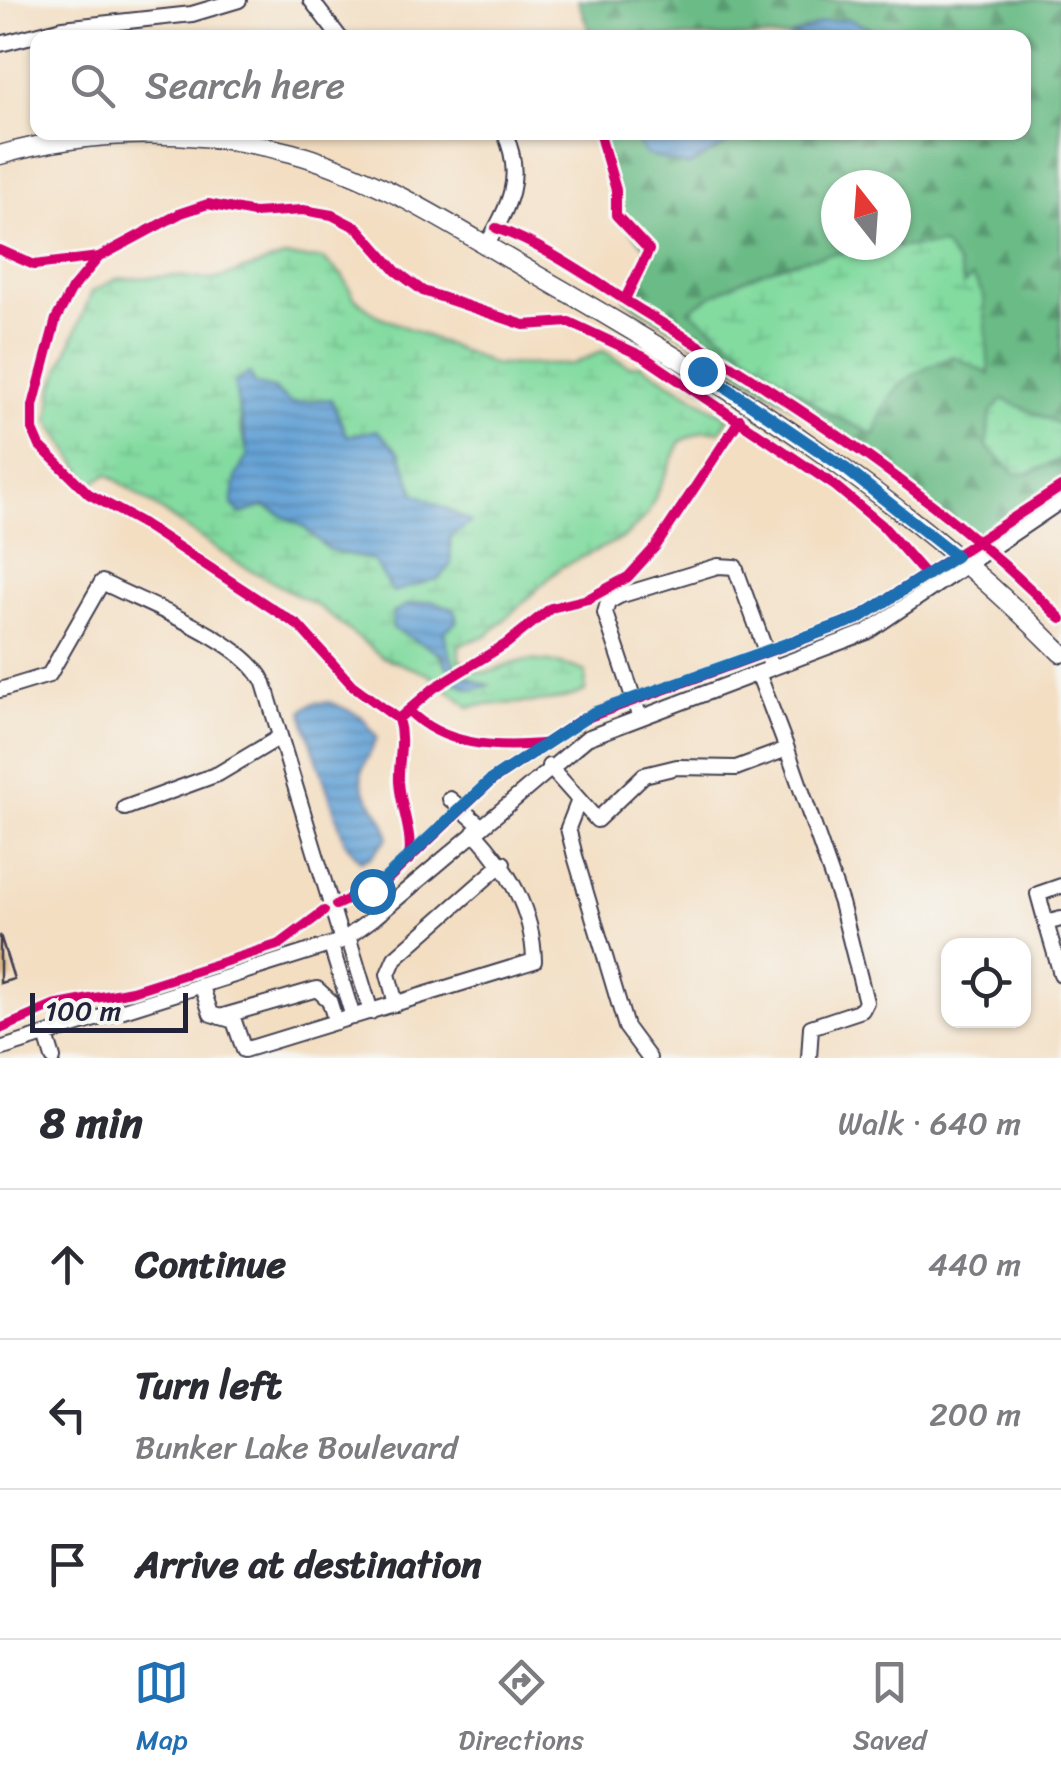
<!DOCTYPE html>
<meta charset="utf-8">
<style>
body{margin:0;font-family:Sriracha,sans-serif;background:#f2f2f3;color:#2b2b33}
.controls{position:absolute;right:30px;bottom:30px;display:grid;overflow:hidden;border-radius:20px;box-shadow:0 2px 8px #0004}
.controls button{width:90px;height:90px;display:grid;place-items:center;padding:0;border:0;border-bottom:2px solid #e1e1e2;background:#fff;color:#2b2b33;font:50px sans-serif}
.compass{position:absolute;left:821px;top:170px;width:90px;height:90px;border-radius:50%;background:#fff;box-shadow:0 2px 8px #0004;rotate:343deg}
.scale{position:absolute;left:30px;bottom:25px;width:158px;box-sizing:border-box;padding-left:10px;border:5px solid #22223b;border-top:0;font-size:28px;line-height:35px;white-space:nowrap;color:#22223b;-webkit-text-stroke:8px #f6f6f2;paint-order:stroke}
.stop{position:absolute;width:30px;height:30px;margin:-22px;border:8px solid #1f6fb2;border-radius:50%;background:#fff}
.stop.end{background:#1f6fb2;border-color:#fff;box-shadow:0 2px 10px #0008}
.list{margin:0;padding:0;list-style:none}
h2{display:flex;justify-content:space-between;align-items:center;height:130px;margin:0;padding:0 40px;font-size:42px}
h2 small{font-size:32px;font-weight:400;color:#7c7c81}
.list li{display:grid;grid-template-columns:65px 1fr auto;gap:30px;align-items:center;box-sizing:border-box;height:150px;padding:0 40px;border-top:2px solid #e1e1e2}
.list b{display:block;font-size:38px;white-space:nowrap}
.list p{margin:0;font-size:32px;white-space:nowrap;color:#7c7c81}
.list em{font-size:32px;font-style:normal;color:#7c7c81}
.icon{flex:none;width:55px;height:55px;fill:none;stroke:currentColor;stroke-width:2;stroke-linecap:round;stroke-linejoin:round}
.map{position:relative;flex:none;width:1061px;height:1058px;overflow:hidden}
.search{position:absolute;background:#fff;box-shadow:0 2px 8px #0004;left:30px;right:30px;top:30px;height:110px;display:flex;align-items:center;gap:25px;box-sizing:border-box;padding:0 35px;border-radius:20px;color:#7c7c81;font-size:38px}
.sheet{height:580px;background:#fff}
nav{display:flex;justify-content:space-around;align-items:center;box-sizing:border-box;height:140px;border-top:2px solid #e1e1e2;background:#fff;font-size:28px;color:#7c7c81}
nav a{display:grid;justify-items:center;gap:5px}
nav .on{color:#1f6fb2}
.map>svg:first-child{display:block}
</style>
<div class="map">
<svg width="1061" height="1058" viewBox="0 0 1061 1058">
<defs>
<pattern id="forest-firs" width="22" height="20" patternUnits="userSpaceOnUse" patternTransform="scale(2.5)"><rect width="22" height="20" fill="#6abb86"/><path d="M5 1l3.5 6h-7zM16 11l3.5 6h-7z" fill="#57986f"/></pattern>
<pattern id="wetland-marsh" width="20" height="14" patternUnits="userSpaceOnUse" patternTransform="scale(2.5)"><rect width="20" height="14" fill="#83dba0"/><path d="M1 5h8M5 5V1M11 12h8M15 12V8" fill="none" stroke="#71bc8b"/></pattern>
<pattern id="water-rules" width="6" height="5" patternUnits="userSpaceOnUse" patternTransform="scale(2.5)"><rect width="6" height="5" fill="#65a3d6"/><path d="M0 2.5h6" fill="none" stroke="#5384af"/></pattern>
<pattern id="building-cross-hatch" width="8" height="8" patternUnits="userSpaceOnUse" patternTransform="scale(2.5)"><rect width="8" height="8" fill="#e0b67e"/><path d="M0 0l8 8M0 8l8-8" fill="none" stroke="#c09c6e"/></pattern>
</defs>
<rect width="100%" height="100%" fill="#f6f6f2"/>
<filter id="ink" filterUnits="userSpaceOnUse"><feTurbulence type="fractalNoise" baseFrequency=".01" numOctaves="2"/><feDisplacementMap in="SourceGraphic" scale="20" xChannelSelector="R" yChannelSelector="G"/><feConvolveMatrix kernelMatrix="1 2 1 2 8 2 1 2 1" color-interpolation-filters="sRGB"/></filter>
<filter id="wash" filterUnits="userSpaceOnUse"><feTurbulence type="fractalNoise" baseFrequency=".0048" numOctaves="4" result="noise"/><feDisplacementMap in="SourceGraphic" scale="40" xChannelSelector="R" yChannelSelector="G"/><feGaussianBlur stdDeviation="2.25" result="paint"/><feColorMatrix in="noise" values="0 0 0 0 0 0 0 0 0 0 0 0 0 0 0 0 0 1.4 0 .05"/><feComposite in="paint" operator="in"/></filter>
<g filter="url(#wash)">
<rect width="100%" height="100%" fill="#f3dec2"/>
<!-- forest -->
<path fill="url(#forest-firs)" stroke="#466e60" stroke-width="2.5" fill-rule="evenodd" d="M578,0H1061V487L975,542L858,448L625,299L649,250L616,215V190L599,133L1024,132V38L591,37ZM836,185H896V245H836Z"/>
<!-- wetland -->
<path fill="url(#wetland-marsh)" stroke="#527e6e" stroke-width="2.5" fill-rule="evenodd" d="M943,245L958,265L964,284L973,277L984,296L989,374L953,356C906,377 889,384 875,435L826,412L689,310C772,254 844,249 943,245Z
M284,257L323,259L342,275L354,297L376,315L495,365L573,364L603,351L629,366L641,365L729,418L720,431H703L681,441L647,515L625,537L561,567L488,635L459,645V659C483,682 490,670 516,663C535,657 568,664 586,672L585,691C546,708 510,700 469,707L428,674L382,657L319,607L234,561L108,474L91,484L49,421L53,387L92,292L116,279L173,276L214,280ZM256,385L273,389L291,403L331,399L347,437L400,453L415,493L470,522L450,537L451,564L374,561L328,549L302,526L264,506L236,477L248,454L240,427V400ZM431,601C447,639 443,672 487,685L467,689C442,666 427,633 407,605Z
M1003,399L1061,425V459L1031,473L1016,474L986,446L991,412Z"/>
<!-- water -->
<path fill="url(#water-rules)" stroke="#446288" stroke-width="2.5" d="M848,19L870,28L872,37H789L823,22Z
M631,133H747L688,166L646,155Z
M249,373L256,385L273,389L291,403L331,399L347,436L377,430L400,453L415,493L471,522L450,537L451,564L440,578L393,592L374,561L328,549L302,526L265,506L241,514L232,505L236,477L248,454L234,383Z
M431,601L454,609L457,621L444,632C450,663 457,677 489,685L475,690L454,682L442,654L393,629L392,614L407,605Z
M330,702L361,716L377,737C373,748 367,758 363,768C354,794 387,812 388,837L370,858L360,861L345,842L304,720L303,710L314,703Z"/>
<g id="blocks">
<!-- building -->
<path fill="url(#building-cross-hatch)" d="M0,935L14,979L0,983Z"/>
</g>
</g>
<g filter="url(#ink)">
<use href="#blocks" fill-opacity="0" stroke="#413e4f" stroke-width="2.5"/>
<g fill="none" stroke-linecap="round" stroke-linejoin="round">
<defs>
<path id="minor" d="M311,0L340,38
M0,44L63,28L192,14L239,0
M486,246C509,206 525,177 504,132
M0,690L49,675L102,582C145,604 244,640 264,683L342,941
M639,715L605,613L608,602L619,596L718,566L735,567L772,668
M787,749L841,903L866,1002L862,1010L811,1027L809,1058
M549,766L597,820L644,775L677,767L736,768L787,749L758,673
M450,799L481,826
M579,800L568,828L575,856L626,1027L649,1058
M125,808L218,774L280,737
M1061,886L1038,894L1046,923L1061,919
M1046,923L1061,974
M348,936L371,1012
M331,946L353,1017
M202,987L211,1014L234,1021L244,1050L534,961C533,910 508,869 474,832
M396,1004L388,974L395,958L503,863
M220,1017L317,989L329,1000L336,1022
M46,1035L53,1058
M0,1049L342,941L375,917L587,738L867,632L1061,501"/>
<path id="major" d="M0,155C94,128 197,128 292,153C380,177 457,229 535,274C724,382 907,497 1061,653"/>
</defs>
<!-- minor casing -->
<use href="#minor" stroke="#413e4f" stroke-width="18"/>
<!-- major casing -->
<use href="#major" stroke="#413e4f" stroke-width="21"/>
<!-- minor -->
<use href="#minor" stroke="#fff" stroke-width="14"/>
<!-- major -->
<use href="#major" stroke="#fff" stroke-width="18"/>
<defs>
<path id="cycleway" d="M599,132L616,190V215L649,250L625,299
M496,228C551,248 599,285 649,315C796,404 940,496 1061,619
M0,250L34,265L99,257L181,213L208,204L254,213L303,210L332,215L359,229L396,271L423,291L524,325L569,322L644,357L834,485L882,525L926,575
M99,257L72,289L56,319L33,406V430L40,446L89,494L140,522L299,626L352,685L398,719L434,688L506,644L551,608L588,599L628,577L656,546L740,419
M409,711C444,746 495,748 542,744
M398,719C405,741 398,759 399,782C401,810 413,831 409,860
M336,905L384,883L491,781L581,720L859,618L1061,487
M0,1029L53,1006L132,991L280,944L324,911"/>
</defs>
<!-- cycleway casing -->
<use href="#cycleway" stroke="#f6f6f2" stroke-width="16"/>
<!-- cycleway -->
<use href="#cycleway" stroke="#d6006c" stroke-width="10"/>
</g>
</g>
<g fill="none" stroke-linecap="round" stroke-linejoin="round" filter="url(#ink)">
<!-- route -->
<path stroke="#1f6fb2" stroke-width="12" d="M372,891L491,780L593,713L859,618L956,556L846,469L702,371"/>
</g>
</svg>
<div class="controls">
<button><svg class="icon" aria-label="locate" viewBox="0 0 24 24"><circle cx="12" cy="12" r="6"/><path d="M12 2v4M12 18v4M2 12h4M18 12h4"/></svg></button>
</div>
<svg class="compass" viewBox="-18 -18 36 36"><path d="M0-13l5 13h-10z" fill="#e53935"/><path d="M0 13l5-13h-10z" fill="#7c7c81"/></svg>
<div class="scale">100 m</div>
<div class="stop" style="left:372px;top:891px"></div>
<div class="stop end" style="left:702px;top:371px"></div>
<div class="search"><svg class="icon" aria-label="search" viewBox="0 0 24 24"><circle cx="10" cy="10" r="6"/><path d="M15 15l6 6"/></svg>Search here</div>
</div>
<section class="sheet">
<h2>8 min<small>Walk · 640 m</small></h2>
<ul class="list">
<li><svg class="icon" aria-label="ahead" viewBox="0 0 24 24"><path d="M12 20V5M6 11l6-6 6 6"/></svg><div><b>Continue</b></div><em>440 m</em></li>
<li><svg class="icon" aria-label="left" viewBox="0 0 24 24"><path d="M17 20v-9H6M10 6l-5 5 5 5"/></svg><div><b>Turn left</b><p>Bunker Lake Boulevard</p></div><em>200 m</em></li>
<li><svg class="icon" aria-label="arrive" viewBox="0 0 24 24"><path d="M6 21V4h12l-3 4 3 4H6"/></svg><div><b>Arrive at destination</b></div></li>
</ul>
</section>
<nav>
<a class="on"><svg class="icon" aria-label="map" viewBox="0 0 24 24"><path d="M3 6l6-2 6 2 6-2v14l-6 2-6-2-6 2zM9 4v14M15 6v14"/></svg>Map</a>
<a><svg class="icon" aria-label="directions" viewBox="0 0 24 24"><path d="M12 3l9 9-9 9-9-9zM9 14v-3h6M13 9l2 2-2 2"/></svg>Directions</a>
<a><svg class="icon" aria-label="saved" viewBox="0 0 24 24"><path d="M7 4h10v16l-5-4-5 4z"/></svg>Saved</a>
</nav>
